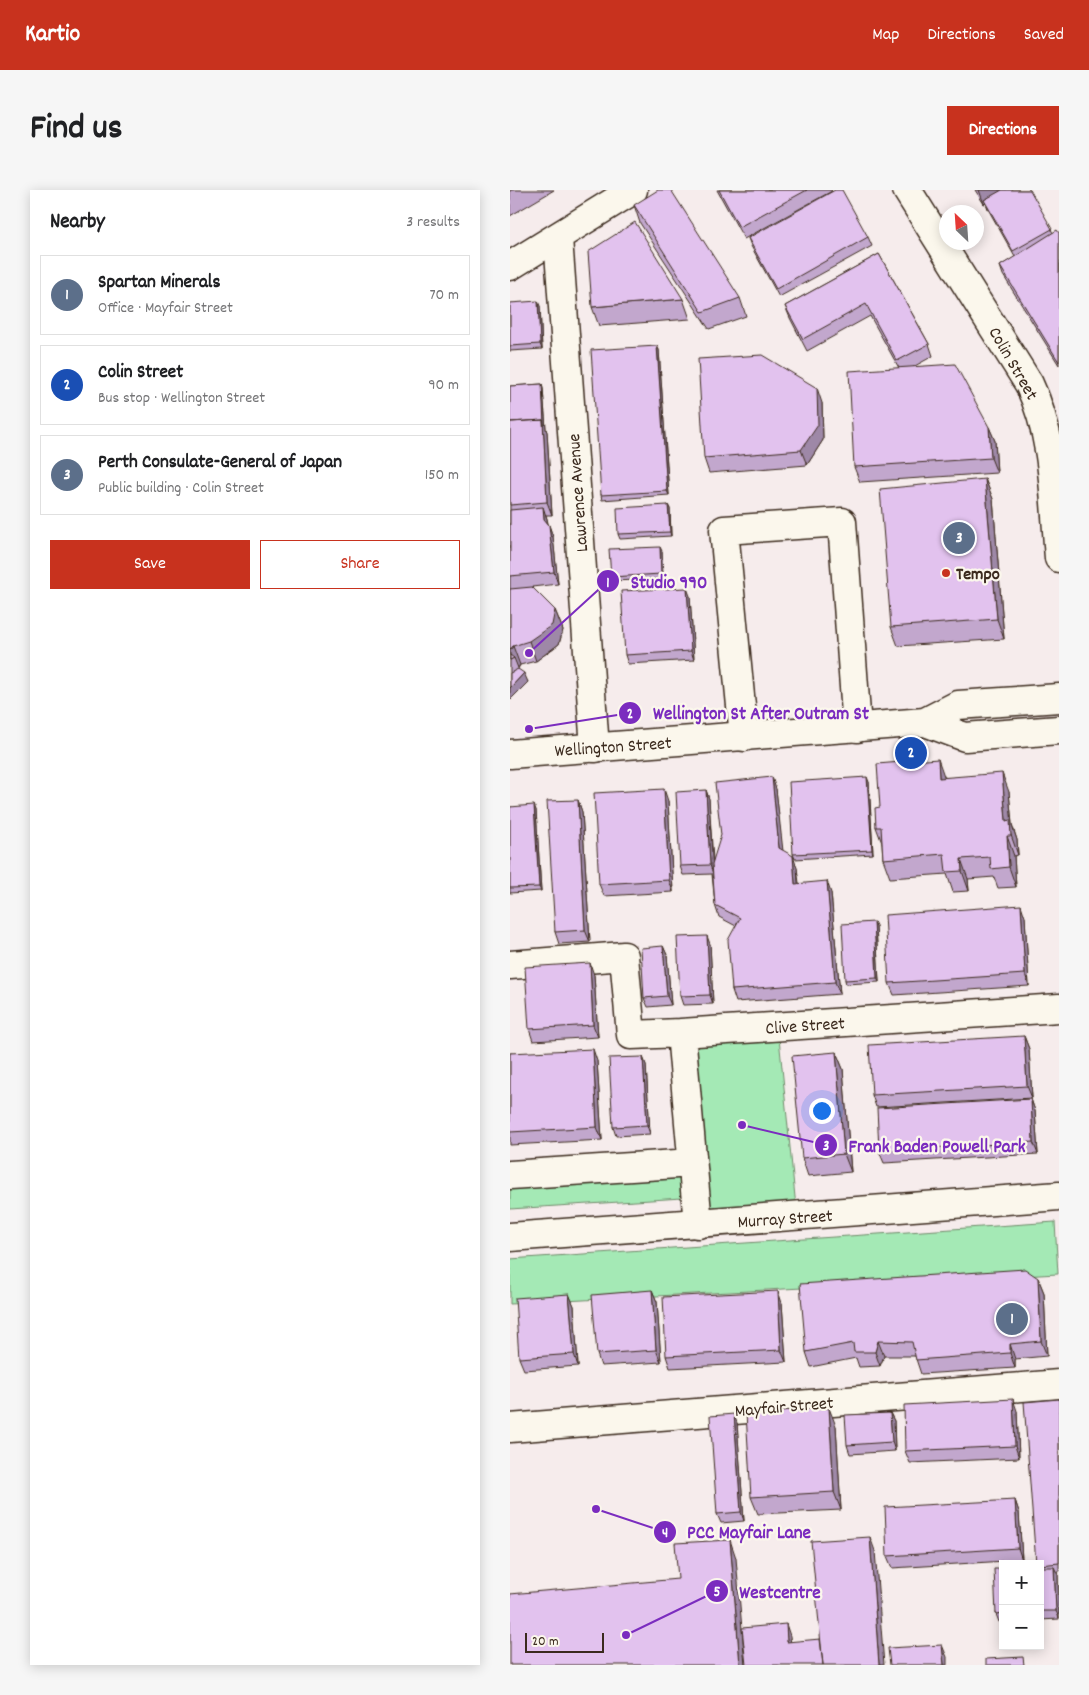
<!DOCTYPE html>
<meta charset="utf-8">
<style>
body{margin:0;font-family:Dekko,sans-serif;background:#f6f6f6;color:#202124}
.controls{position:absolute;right:15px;bottom:15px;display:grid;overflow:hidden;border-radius:0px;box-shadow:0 2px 12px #0003}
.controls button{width:45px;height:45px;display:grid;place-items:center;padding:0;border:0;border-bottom:1px solid #e0e0e0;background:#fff;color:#202124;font:25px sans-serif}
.compass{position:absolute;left:429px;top:15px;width:45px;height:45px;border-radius:50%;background:#fff;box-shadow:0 2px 12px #0003;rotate:335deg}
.scale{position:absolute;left:15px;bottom:12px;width:79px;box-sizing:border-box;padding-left:5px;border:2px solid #3b2a1e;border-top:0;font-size:14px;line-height:18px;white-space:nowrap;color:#3b2a1e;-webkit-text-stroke:4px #fbf7ec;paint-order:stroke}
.you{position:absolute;left:311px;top:920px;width:18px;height:18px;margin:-12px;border:4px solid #fff;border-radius:50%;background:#1a73e8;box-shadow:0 0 0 8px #1a73e833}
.badge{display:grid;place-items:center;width:32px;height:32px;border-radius:50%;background:#c8321e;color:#fff;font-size:16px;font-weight:700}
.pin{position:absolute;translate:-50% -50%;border:2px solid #fff;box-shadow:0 1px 5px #0006}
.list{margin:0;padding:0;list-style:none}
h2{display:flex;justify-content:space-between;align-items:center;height:65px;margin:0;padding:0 20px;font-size:21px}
h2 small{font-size:16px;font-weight:400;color:#757577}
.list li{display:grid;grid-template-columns:32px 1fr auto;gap:15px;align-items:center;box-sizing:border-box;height:80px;margin:0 10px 10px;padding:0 10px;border:1px solid #e0e0e0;border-radius:0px}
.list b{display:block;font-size:19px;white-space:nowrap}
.list p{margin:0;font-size:16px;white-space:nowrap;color:#757577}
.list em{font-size:16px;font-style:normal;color:#757577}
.actions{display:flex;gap:10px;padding:15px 20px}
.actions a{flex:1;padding:11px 0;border:1px solid #c8321e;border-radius:0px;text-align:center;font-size:18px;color:#c8321e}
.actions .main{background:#c8321e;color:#fff}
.map{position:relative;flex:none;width:549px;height:1475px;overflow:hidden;border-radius:0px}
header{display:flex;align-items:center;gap:30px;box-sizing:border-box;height:70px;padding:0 25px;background:#c8321e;color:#fff}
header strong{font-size:24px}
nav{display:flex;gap:28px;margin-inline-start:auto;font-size:18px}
.intro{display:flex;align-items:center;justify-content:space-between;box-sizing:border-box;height:120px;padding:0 30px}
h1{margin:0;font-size:35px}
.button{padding:12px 22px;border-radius:0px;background:#c8321e;color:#fff;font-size:18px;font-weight:700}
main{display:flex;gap:30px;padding:0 30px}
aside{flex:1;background:#fff;border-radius:0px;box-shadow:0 2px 12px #0003}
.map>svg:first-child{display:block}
</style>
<header>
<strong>Kartio</strong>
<nav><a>Map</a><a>Directions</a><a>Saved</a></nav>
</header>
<div class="intro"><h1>Find us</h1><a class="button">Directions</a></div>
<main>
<aside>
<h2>Nearby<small>3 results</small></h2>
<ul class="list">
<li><span class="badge" style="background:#5c6f8a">1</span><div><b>Spartan Minerals</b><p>Office · Mayfair Street</p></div><em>70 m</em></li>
<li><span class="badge" style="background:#1a4fb4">2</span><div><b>Colin Street</b><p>Bus stop · Wellington Street</p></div><em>90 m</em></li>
<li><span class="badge" style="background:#5c6f8a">3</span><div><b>Perth Consulate-General of Japan</b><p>Public building · Colin Street</p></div><em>150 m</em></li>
</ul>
<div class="actions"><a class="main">Save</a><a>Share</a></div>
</aside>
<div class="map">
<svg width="549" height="1475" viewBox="0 0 549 1475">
<rect width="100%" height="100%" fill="#f6ecec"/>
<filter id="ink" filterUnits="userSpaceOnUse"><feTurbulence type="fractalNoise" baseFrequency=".02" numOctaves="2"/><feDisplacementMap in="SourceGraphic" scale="10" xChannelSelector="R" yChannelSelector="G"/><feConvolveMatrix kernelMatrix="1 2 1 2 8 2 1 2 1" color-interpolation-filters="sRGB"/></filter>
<g filter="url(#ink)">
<!-- green -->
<path fill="#a4e9b5" stroke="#708a6a" d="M269,848L286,1017L194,1023L180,853Z
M170,982L172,1008L0,1019V992Z
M545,1032L548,1084L0,1114V1069Z"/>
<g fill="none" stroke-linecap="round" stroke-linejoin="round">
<defs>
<path id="minor" d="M397,0L519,194C545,248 544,309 549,368
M48,48L85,558
M0,76L123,0
M234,547L214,340L332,332L347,538
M0,775L114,766L121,845L171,843
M0,985L182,973
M188,1034L171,843L549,818
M0,1238L549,1194"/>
<path id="major" d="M415,532L448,515L549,508
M0,564L415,532L455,547L549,540
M0,1047L549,1006"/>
</defs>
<!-- minor casing -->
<use href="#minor" stroke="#3b2a1e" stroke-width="31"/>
<!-- major casing -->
<use href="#major" stroke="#3b2a1e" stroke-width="31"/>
<!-- minor -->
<use href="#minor" stroke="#fbf7ec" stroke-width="28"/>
<!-- major -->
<use href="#major" stroke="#fbf7ec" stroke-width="28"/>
</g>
<!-- wall -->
<path fill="#c2a7cd" stroke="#3b2a1e" d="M0,0H44L0,26Z
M207,0H321L322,1L234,49Z
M465,0H520L543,43H549V175L493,85L490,76L505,67L478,19L476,13L474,14Z
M124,15L230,108L236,126L199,139L130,33Z
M358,47L362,56L269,107L241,56L238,48Z
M369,64L419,154L423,166L403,177L479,237L485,251L487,283L350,292L344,277L389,178L360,126L297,161L280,128L275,116Z
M173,109L180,129L89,136L82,117Z
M0,113L30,116L32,159L0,161Z
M147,156L149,160L159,305L92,310L91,305Z
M32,194L33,199L36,239L37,242L42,325H36L38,333L43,347L48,394L22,397L45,420L53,440L49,454L26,471L10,475L8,479L18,492L1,509L0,508V196Z
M312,213L313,250L297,275L199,283L194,268Z
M475,289L483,309L494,449L388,456L381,437Z
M158,315L160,319L161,346L110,349L108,344Z
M152,361L153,389L102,391L101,387Z
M180,406L184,470L118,474L115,465Z
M434,587L499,602L502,634L507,650L508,665L504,666L506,697L488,698L484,687L458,689L459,701L443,702L437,684L380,688L373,669L372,653L366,637L370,617Z
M359,592L363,664L285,669L283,664Z
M266,599L272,660L287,678L289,693L321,703L330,804L226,812L222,800L226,736L209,727L205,715L202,684L173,685L170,676L196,600L199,609L203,671Z
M68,610L72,622L80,752L49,754L45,742Z
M158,611L163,702L94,706L89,694Z
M0,617L26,620L31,701L0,703Z
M515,727L519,796L384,805L379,793Z
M364,732L366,736L369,792L336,794L335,790Z
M200,754L203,814L173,815L170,806Z
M153,756L157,765L161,815L138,817L134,808Z
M84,785L88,847L23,851L19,839Z
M514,846L519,859L522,908L366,917L362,905Z
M326,862L333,879L341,982L298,986L292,968Z
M0,863L87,871L92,950L0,955Z
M133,867L136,875L140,944L106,946L103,937Z
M521,909L525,921L528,964L374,973L369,961Z
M528,1088L534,1103L537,1166L505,1169V1178L411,1184L405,1166H374L370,1176L349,1177L346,1168L301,1177L296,1162Z
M142,1100L147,1112L151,1172L91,1176L87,1164Z
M59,1104L64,1116L68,1176L14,1180L9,1168Z
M272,1113L276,1172L160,1178L156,1166Z
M549,1209V1382H547L548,1385L549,1429L530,1430V1374Z
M507,1221L509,1268L400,1273L395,1261Z
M380,1223L384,1231L385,1261L340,1264L337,1255Z
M227,1233L234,1331L211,1333L207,1324Z
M326,1236L331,1320L248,1324L241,1307Z
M505,1310L509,1322L512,1370L382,1378L377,1366Z
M493,1379V1432H489L486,1424Z"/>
<!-- shaded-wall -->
<path fill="#9e88a7" stroke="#3b2a1e" d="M469,0H497L474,10L476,13L474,14Z
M28,111L30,116L32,159L30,154Z
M147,156L149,160L159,305L157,301Z
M32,194L33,199L36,239L37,242L42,325L37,312L33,230Z
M307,198L312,213L313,250L297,275L291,260Z
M479,237L485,251L487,283L481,268Z
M475,289L483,309L494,449L487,429Z
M158,315L160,319L161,346L160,342Z
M33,317L37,329L38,341L34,329Z
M39,335L43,347L48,394L44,382Z
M150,357L152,361L153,389L151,384Z
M177,398L180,406L184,470L181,461Z
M45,420L53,440L49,454L26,471L19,451Z
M3,456L10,475L8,478L4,468L0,470V460Z
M14,483L18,492L1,509L0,506V498Z
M428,569L435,589L429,588Z
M492,583L499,602L502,635L507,650L508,665L496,631Z
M262,587L266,599L274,670L269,658Z
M357,587L359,592L363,664L362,660Z
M154,599L158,611L163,702L159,690Z
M196,600L199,609L203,684L200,675Z
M68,610L72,622L80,752L75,740Z
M24,615L26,620L31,701L29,697Z
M497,646L504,666L506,697L499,677Z
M283,666L287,678L289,706L285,694Z
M451,669L458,689L459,701L452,681Z
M317,691L321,703L330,804L325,792Z
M511,715L515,727L519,796L515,784Z
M364,732L366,736L369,792L367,788Z
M197,746L200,754L203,814L200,805Z
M153,756L157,765L161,815L157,806Z
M80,773L84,785L88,847L83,835Z
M514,846L519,859L522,908L517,896Z
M83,859L87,871L92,950L87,937Z
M326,862L333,879L341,982L334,964Z
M133,867L136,875L140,944L137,935Z
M521,909L525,921L528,964L523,952Z
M528,1088L534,1103L537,1166L531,1151Z
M142,1100L147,1112L151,1172L146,1160Z
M268,1101L272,1113L276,1172L271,1160Z
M59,1104L64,1116L68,1176L64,1164Z
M368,1151L374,1166L370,1176L365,1162Z
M500,1154L505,1169V1178L500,1163Z
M503,1209L507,1221L509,1268L505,1256Z
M319,1218L326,1236L331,1320L324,1302Z
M380,1223L384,1231L385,1261L382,1252Z
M224,1224L227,1233L234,1331L231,1322Z
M505,1310L509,1322L512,1370L508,1358Z
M360,1347L365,1361L374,1475H369Z
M220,1350L226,1368L235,1475H230Z
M544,1377L548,1385L549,1428L546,1421Z
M276,1434L280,1446L282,1464L277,1452Z
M432,1455L437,1467V1475H434Z"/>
<!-- building -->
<path fill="#e2c2ee" stroke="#3b2a1e" d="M148,0H161L230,108L192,122L124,15Z
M209,0H297L229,37Z
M325,0H332L358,47L266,99L238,48Z
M492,0H520L542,39L503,61L474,10Z
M125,32L173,109L82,117L78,62Z
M547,40L549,43V172L490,76Z
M369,64L419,154L387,171L356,114L293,149L275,116Z
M28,111L30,154L0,156V113Z
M147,156L157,301L91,305L81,160Z
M252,165L307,198L308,235L291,260L194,268L188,169Z
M445,174L479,237L481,268L344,277L339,181Z
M32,194L34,235L33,230L0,232V196Z
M33,230L37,312L0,315V232Z
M475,289L487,429L381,437L370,299Z
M158,315L160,342L108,344L107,318Z
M33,317L34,329L39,335L44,382L0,386V320Z
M150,357L151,384L101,387L99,359Z
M22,397L45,420L42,435L19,451L3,456L0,460V399Z
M177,398L181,461L115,465L111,401Z
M0,465L4,468L0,470Z
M8,479L14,483L0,498V483Z
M428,569L429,588L492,583L496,631L500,630L501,646H497L499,677L481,679L480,667L451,669L452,681L436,682L434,664L373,669L371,637H366L365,618L370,617L367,574Z
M262,587L269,658L283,666L285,694L317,691L325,792L222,800L218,750L230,728L205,715L202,674L211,645L205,593Z
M357,587L362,660L283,664L279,592Z
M154,599L159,690L89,694L84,603Z
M196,600L200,675L170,676L166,602Z
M68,610L75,740L45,742L37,611Z
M24,615L29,697L0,698V617Z
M511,715L515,784L379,793L375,725Z
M364,732L367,788L335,790L332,734Z
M197,746L200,805L170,806L167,747Z
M153,756L157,806L134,808L131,758Z
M80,773L83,835L19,839L15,777Z
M514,846L517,896L362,905L359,855Z
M83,859L87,937L0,942V863Z
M326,862L334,964L292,968L282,866Z
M133,867L137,935L103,937L99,868Z
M521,909L523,952L369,961L367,918Z
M515,1079L528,1088L531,1151L500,1154V1163L406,1170L402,1152L368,1151L365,1162H344L343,1153L296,1162L290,1094Z
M142,1100L146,1160L87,1164L82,1105Z
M268,1101L271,1160L156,1166L153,1107Z
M59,1104L64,1164L9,1168L5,1108Z
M503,1209L505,1256L395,1261L394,1215Z
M549,1209V1373L530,1375V1374H526L514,1212Z
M319,1218L324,1302L241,1307L236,1223Z
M380,1223L382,1252L337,1255L335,1225Z
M224,1224L231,1322L207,1324L200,1226Z
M505,1310L508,1358L377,1366L375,1317Z
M360,1347L369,1475H313L301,1351Z
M220,1350L230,1475H0V1404L168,1389L165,1353Z
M530,1377H544L546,1421H530Z
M484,1379H493V1423L486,1424Z
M276,1434L277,1452L310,1449L313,1475H236L232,1438Z
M432,1455L434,1475H380L378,1458Z
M513,1467L514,1475H476V1469Z"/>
</g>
<!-- markers -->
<circle fill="#c8321e" stroke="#fbf7ec" stroke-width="2" cx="436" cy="383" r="5"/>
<g text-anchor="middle" stroke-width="4.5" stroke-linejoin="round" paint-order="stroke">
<!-- street labels -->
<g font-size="18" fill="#3b2a1e" stroke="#fbf7ec">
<text transform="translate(504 173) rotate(60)" y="6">Colin Street</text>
<text transform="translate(67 303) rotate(-94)" y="6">Lawrence Avenue</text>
<text transform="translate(103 556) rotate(-4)" y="6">Wellington Street</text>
<text transform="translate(295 835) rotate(-4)" y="6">Clive Street</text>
<text transform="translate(275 1028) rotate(-4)" y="6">Murray Street</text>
<text transform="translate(274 1216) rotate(-5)" y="6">Mayfair Street</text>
</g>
<!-- poi labels -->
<g font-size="18" font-weight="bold" fill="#3b2a1e" stroke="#fbf7ec" text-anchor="start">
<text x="446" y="389">Tempo</text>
</g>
</g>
<!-- callouts -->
<path fill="none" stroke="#7b2cbf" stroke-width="2" d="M19 463L98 391M19 539L120 523M232 935L316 955M86 1319L155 1342M116 1445L207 1401"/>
<g fill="#7b2cbf" stroke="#fbf7ec" stroke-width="2">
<circle cx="19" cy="463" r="5"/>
<circle cx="19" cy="539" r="5"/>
<circle cx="232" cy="935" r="5"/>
<circle cx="86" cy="1319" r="5"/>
<circle cx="116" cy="1445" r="5"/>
<circle cx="98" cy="391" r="12"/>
<circle cx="120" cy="523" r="12"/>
<circle cx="316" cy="955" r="12"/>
<circle cx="155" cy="1342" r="12"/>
<circle cx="207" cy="1401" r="12"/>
</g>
<g font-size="15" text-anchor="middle" font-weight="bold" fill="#fff">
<text x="98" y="397">1</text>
<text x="120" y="528">2</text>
<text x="316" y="960">3</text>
<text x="155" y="1347">4</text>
<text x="207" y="1406">5</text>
</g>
<g font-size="19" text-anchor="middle" font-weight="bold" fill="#7b2cbf" stroke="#fbf7ec" stroke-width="4.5" stroke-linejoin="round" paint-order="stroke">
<text x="159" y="398">Studio 990</text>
<text x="251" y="529">Wellington St After Outram St</text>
<text x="427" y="962">Frank Baden Powell Park</text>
<text x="239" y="1348">PCC Mayfair Lane</text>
<text x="270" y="1408">Westcentre</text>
</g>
</svg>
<div class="controls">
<button>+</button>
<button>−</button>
</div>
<svg class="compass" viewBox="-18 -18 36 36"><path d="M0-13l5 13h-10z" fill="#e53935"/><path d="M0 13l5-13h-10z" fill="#757577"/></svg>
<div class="scale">20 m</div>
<div class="you"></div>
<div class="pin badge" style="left:502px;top:1129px;background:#5c6f8a">1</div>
<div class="pin badge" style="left:401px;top:563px;background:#1a4fb4">2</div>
<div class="pin badge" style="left:449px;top:348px;background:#5c6f8a">3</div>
</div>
</main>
